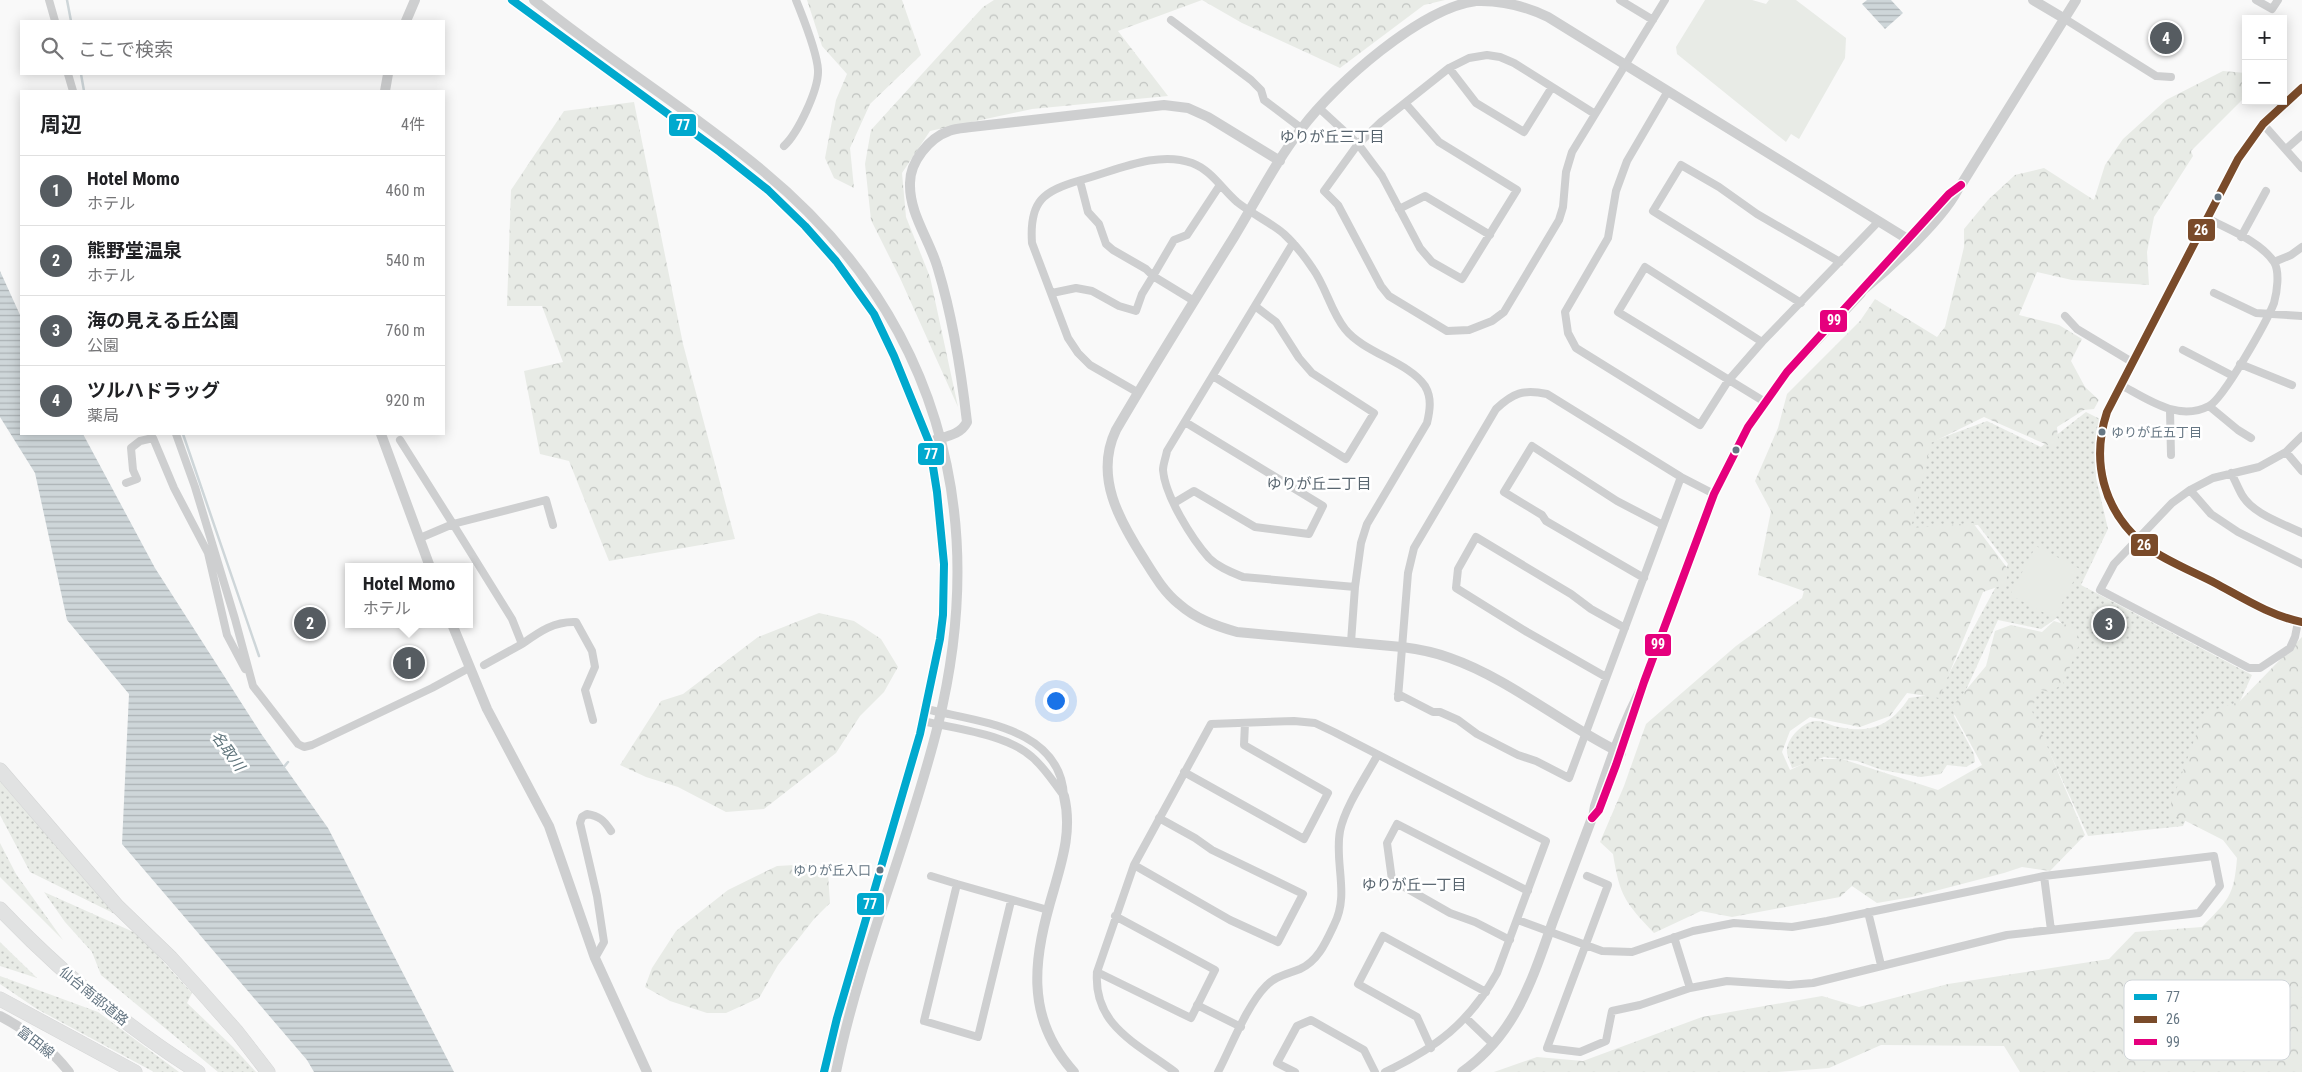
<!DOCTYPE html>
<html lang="ja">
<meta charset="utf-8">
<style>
body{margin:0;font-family:"Roboto Condensed","Noto Sans JP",sans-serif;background:#f2f2f2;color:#202124}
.controls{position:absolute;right:15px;top:15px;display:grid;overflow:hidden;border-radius:0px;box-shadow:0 2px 12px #0003}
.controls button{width:45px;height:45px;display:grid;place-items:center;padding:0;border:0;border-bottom:1px solid #e0e0e0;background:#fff;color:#202124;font:25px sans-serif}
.you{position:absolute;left:1055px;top:700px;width:18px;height:18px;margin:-12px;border:4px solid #fff;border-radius:50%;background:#1a73e8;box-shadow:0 0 0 8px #1a73e833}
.badge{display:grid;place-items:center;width:32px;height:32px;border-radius:50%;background:#565c61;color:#fff;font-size:16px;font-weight:700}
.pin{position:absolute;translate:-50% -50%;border:2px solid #fff;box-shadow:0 1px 5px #0006}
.popup{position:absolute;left:345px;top:563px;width:128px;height:65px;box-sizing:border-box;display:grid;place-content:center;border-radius:0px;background:#fff;filter:drop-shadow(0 1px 4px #0005);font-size:16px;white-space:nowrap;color:#757577}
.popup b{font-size:19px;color:#202124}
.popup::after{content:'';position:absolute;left:50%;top:100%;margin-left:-10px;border:10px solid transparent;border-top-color:#fff}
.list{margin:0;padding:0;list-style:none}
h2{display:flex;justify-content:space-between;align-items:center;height:65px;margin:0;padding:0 20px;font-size:21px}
h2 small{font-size:16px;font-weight:400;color:#757577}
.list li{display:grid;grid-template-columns:32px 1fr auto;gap:15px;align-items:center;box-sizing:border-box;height:70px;padding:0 20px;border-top:1px solid #e0e0e0}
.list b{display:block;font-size:19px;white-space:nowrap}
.list p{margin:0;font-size:16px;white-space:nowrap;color:#757577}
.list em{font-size:16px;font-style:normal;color:#757577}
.icon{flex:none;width:28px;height:28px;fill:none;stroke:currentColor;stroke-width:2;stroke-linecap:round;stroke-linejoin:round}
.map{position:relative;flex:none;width:2302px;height:1072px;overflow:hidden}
.search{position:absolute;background:#fff;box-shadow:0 2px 12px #0003;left:20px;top:20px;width:425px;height:55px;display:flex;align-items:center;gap:12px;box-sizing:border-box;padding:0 18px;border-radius:0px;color:#757577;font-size:19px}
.panel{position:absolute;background:#fff;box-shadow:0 2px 12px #0003;left:20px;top:90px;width:425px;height:345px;border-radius:0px}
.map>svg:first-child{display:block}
</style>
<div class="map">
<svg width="2302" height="1072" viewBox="0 0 2302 1072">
<defs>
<pattern id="grass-dots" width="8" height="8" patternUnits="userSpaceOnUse" patternTransform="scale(1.25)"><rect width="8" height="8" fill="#e8ebe6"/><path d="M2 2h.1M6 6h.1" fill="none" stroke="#c0c3c0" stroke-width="1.8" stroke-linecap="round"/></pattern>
<pattern id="forest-crowns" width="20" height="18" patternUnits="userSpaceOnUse" patternTransform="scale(1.25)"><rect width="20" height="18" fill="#e8ebe6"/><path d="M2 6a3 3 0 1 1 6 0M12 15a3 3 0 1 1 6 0" fill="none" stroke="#c0c3c0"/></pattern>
<pattern id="water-rules" width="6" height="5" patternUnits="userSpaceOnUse" patternTransform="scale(1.25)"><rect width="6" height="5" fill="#ced6d9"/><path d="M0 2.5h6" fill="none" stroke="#abb2b5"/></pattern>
</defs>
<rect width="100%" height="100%" fill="#f9f9f9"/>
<!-- grass -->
<path fill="url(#grass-dots)" d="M2086,412L2100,419L2095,445L2096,478L2108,529L2081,585L2252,675L2183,826L2088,836L2029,708L2037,687L2076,641L2057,618L2041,629L1998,620L1954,716L1974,754L1975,762L1966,767L1947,765L1941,774L1921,777L1882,770L1857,761L1824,757L1792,768C1790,762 1786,754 1787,749C1788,737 1805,720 1817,721C1824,721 1832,726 1839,727C1871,734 1891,725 1909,698L1938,694L2008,564L1978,525L1908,529L1928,443L1987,421L2041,447Z
M0,778L115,914L30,872L0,815Z
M0,843L16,874L63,940L0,877Z
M44,892L138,934L192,993L187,1003L233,1047L256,1072H218L101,975L92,952L65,922Z
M0,942L37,978L0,966Z
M0,976L98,1012L179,1072H154L37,1009L0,984Z"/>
<!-- forest -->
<path fill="url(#forest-crowns)" d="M807,0H902L921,55L870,104L850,148L854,188L834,178L825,158L836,100L847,74L822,46Z
M994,0H1445L1424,5L1340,68L1242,23L1202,0L1118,31L1168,96L1032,109L930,131L902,173L906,217L930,277L958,407L900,278L871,220L865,164L871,130L983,7Z
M2223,71L2246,73V96L2191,151L2193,156L2154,217L2147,252L2149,285L2072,280L2037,272L2019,315L2059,325L2082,339L2071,361L2085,387L2099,400L2094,409L2084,410L2057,427L2058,439L2052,447L1984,417L1931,443L1911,528L1973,523L2008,569L2006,584L1983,592L1939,698L1907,693L1890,716L1860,727L1810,717L1790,731L1782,752L1790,770L1814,759H1842L1938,790L1982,765L1951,708L1986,666L1995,631L2011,625L2042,632L2054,621L2076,628L2079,645L2063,684L2050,692L2038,689L2032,711L2085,835L2050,871L2022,867L2004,873L1912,897L1877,903L1852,886L1840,897L1732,917L1701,911L1654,933C1625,902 1620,897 1613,854L1600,842L1624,786L1646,724L1736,646L1802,598L1804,591L1758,575L1771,511L1755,481L1778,428L1787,394L1860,321L1875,299L1937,337L1945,327L1964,247V229L1988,200L2015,175L2044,168L2094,200L2105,165L2123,139L2166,100Z
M634,102L683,344L735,539L609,561L569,461L540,454L524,371L563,362L542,306H507L511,190L564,111Z
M819,613L854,621L881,639L898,667L884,692L860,716L836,753L764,809L726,812L678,787L646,777L620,765L661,701L683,694L758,637Z
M2302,637V1072H2020L2004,1046L1881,1045L1829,1068L1778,1072H1494L1537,1057L1583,1061L1702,1017L1822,996L1859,1007L1948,984L2109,959L2135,932L2202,927C2228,900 2234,897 2237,858L2223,840L2168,812L2204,713L2239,702Z
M812,864L828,873L830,903L814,919L778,965L759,998L726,1013H707L670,1001L645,987L652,968L676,931L728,890L777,866Z"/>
<!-- garden -->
<path fill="#e8ebe6" d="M1705,0H1752L1766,4L1769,0H1796L1846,38L1845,58L1799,139L1791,134L1786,142L1677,54L1676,47Z
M2036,546L2080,569L2054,618L2010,595Z"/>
<!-- water -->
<path fill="url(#water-rules)" d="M1867,0H1891L1903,13L1885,29L1862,4Z
M0,271L21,317V434H83L155,568L262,735L328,828L454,1072H314L307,1060L122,844L129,694L67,620L35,473L0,417Z"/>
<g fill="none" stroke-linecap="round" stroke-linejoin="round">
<!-- stream -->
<path stroke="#ced6d9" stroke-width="2.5" d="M67,0L71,21
M81,74L84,91
M183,434L259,656
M283,768L288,762"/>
<defs>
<path id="motorway" d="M0,770L117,906L171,958L199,989L237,1032L268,1072
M0,909C60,972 125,1026 198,1072
M0,999L135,1072"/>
</defs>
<!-- motorway casing -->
<use href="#motorway" stroke="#d5d6d6" stroke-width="15"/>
<!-- minor -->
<path stroke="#cecfd0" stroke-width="8" d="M49,0L55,21
M1620,0L1653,20
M2256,0L2272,9L2278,0
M2065,19L2156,76L2171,77
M1171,20L1251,80L1261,90L1264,100L1301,128
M1449,68L1476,103L1524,132L1552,87
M68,74L73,91
M1668,91L1627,161L1616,191L1608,238L1565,312L1568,333L1576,348L1700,425L1728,381L1762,342L1879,221
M1319,108L1358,144L1382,176L1420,248L1432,262L1462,279L1517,190L1439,142L1405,103
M1595,114L1514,63L1500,57L1487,55L1469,58L1449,68L1381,122L1358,144L1324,191L1338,205L1381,286L1389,296L1447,331L1469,330L1492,321L1504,312L1559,220L1563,207L1566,172L1572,152L1665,0
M2263,124L2302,168
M784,146C798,133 819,89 818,70C817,51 803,18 796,0
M2286,149L2302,135
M1080,181L1088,212L1099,224L1106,244L1113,250L1146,269L1153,276L1174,240L1187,235L1220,185
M1399,209L1425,196L1490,235
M2241,237L2266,191
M1293,243L1167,451C1166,457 1163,464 1163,470C1165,496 1192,539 1209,558C1218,567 1231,572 1243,577L1355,587
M2274,262L2291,255L2302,247
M1868,283L1949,194L1961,185
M1052,293L1076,288L1092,291L1119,306L1136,311L1142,294L1153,276L1194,301
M1861,293C1889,270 1948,217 1961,185
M2214,293L2256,313L2302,316
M1801,303L1653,211L1681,165L1719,187L1757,214L1840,262
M2065,316L2077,329L2132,362
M1762,342L1645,267L1618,312L1765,402
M2183,350L2233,376
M2240,364L2292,385
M1213,376L1346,459L1374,413L1312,373L1299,358L1276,322L1255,306
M2121,385C2147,399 2178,422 2209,406C2224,398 2267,321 2274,303C2277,292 2280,272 2274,262C2260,241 2229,230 2207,218
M1137,392L1090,365L1078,353L1068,338L1032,243C1029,201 1043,191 1081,180C1115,171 1157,150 1192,163C1211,170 1222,189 1237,202C1252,214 1270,222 1284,234C1295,244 1305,257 1313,269C1326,287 1331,312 1345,329C1364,353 1409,362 1425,386C1432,398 1430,410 1427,423L1367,524L1361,543L1355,587L1351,642
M2209,406L2238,430L2251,438
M2170,411L2171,455
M176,434L195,487L235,619L253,686L298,744L304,747L312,745L432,688L469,668
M400,440L453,524L420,538
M2286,452L2302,471
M2231,473C2235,480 2238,488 2242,495C2253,514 2282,523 2302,533
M126,483L137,479L133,470L131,448L140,441L153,438L174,488L208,553L227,635L245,669
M2190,490L2211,514L2238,532L2302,564
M1174,503L1194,491L1255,527L1309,534L1323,506L1185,422
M1644,578L1546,521L1542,515L1504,492L1532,446L1617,501L1663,525
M2298,622L2295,637L2290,648L2260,668H2249L2100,590L2114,564L2172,503L2190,490L2213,478L2259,467L2286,452L2302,436
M522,644C539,632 554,621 576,622L592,651L595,667L585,690L593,720
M484,665L522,644L512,619L453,524L546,500L553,525
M1606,677L1527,632L1456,588L1458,569L1476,537L1571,594L1591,609L1625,628
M1398,694L1433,712H1440L1458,720L1477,734L1518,755L1536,761L1569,778L1681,477
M1398,698L1408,573L1414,548L1496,409C1513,393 1523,389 1547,394L1681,477L1714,494
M926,709C978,722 1060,727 1064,796
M923,721C956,729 1007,734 1032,757C1045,768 1054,783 1064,796
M1184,772L1304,839L1328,793L1244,745L1245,723
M1593,816L1599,810L1616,765L1641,695
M1592,818L1594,806C1608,764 1622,722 1644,682
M1134,865L1230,920L1278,942L1303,894L1212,850L1195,838L1159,818
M931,876L957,884
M2044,876L2051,930
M1011,901L978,1037L924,1021L957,884L1048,910
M1868,912L1881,965
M1518,920L1602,951L1632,952L1693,931L1734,923L1792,927L1827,921L2044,876L2214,856L2220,886L2199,913L2007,935L1813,983L1789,985L1727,981L1690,988L1640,1005L1612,1011L1606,1041L1580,1052L1547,1048L1608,885L1587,876
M1674,937L1690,988
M1510,940L1475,922L1450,913L1392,880L1387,843L1397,824L1528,891
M595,958L604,942L597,896L580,823L582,817L587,814C599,816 604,820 611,831
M1097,972L1191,1018L1215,970L1115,916
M1197,1005L1241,1027
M1466,1018L1493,1044
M1431,1048L1417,1017L1358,984L1383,936L1486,992
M1175,1072C1138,1044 1093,1026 1097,972L1134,865L1211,724L1294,721L1315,723L1334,732L1546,841L1497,973C1469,1023 1436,1048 1385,1072
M1218,1072C1231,1047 1247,1005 1266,986C1275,976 1288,974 1300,969C1318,961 1326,942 1334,925C1350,894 1334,863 1340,831C1345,807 1365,778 1377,756
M1295,1072L1277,1063L1297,1026L1311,1020L1364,1050L1375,1072"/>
<!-- tertiary -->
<path stroke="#cecfd0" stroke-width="10" d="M512,0L720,152L768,190L805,226L836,261L874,314L894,356L929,442L937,492L944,564L943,615L940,639L920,734L837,1018L824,1072
M534,0C608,60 690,110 763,171C936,314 991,509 938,725C909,842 860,954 836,1072
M2033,0L2065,19
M406,21L415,0
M2302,88L2263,124L2238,159L2107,412C2091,461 2103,509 2142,543C2157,557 2196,573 2215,583C2243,598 2271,616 2302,622
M385,91L388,74
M1961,185L2076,0
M381,434L430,567
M935,440C948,436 961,434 967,422C961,370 953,318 938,269C930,240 909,214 910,183C910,162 929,138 949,131C956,128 964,128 971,127L1164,105L1188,108L1208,117L1280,161
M452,624L487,709L549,826L595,958L647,1072
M1644,682L1714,494L1748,427L1787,372L1861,293
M1621,753C1563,725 1510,679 1450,658C1434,652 1418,649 1402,647L1237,632C1216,626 1196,619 1179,604C1164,592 1154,575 1144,559C1119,520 1094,476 1116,430C1154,365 1194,301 1234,237C1256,201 1276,161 1302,128C1335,84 1421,8 1476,1C1502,0 1525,6 1548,17L1914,243
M1064,796C1072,829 1063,858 1054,889C1034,956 1023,1016 1074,1072
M0,1016C27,1030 50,1048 69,1072
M1462,1072C1516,1034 1532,980 1553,921C1566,887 1579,852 1592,818"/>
<!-- motorway -->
<use href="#motorway" stroke="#e1e2e2" stroke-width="14"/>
<defs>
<path id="bus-1" d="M512,0L720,152L768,190L805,226L836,261L874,314L894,356L929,442L937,492L944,564L943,615L940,639L920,734L837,1018L824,1072"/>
<path id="bus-2" d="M2302,88L2263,124L2238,159L2107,412C2091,461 2103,509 2142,543C2157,557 2196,573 2215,583C2243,598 2271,616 2302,622"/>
<path id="bus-3" d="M1592,818L1599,810L1616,765L1644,682L1714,494L1748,427L1787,372L1949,194L1961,185"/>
</defs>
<!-- bus-1 casing -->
<use href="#bus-1" stroke="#fff" stroke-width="11"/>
<!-- bus-2 casing -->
<use href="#bus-2" stroke="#fff" stroke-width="11"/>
<!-- bus-3 casing -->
<use href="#bus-3" stroke="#fff" stroke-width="11"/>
<!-- bus-1 -->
<use href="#bus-1" stroke="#00a9ce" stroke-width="8"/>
<!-- bus-2 -->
<use href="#bus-2" stroke="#7a4b2a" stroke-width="8"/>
<!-- bus-3 -->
<use href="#bus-3" stroke="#e5007d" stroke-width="8"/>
</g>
<!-- markers -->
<g fill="#657683" stroke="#fff" stroke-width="2">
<circle cx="2218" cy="197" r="4.5"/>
<circle cx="2102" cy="432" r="4.5"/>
<circle cx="1736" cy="450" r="4.5"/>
<circle cx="880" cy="870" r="4.5"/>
</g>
<g text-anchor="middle" stroke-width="5" stroke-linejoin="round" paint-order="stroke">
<!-- bus labels -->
<g font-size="13" fill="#657683" stroke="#fff" text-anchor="start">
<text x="2111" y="437">ゆりが丘五丁目</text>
<text x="871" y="875" text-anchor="end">ゆりが丘入口</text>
</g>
<!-- street labels -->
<g font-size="14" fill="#657683" stroke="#fff">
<text transform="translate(94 996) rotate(39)" y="5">仙台南部道路</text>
<text transform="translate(36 1042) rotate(38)" y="5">富田線</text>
</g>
<!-- neighbourhood labels -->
<g font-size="15" fill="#57646e" stroke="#fff">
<text x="1332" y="142">ゆりが丘三丁目</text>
<text x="1319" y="489">ゆりが丘二丁目</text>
<text x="1414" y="890">ゆりが丘一丁目</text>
</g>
<!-- water labels -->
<g font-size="15" font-style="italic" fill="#60757c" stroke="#fff">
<text transform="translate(228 751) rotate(54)" y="5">名取川</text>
</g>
</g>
<!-- legend -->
<rect x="2124" y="980" width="166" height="80" rx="8" fill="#fff" stroke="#d1d6da" stroke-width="1"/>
<rect x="2134" y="994" width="23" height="6" fill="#00a9ce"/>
<rect x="2134" y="1016" width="23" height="7" fill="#7a4b2a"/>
<rect x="2134" y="1039" width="23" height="6" fill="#e5007d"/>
<g font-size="14" fill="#657683">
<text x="2166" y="1002">77</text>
<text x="2166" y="1024">26</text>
<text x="2166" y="1047">99</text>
</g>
<g stroke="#fff" stroke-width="2">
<rect x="668" y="113" width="29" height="24" rx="5" fill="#00a9ce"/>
<rect x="2187" y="218" width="29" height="24" rx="5" fill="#7a4b2a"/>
<rect x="1819" y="309" width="29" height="24" rx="5" fill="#e5007d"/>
<rect x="917" y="442" width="28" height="24" rx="5" fill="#00a9ce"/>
<rect x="2130" y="533" width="29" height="24" rx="5" fill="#7a4b2a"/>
<rect x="1644" y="633" width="28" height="24" rx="5" fill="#e5007d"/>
<rect x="856" y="892" width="29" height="24" rx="5" fill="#00a9ce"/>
</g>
<g font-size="14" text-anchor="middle" font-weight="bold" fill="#fff">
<text x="683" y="130">77</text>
<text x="2201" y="235">26</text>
<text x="1834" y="325">99</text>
<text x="931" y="459">77</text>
<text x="2144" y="550">26</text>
<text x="1658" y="649">99</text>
<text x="870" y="909">77</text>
</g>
</svg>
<div class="controls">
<button>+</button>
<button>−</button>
</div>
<div class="you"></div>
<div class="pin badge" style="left:409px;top:663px">1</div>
<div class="popup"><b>Hotel Momo</b>ホテル</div>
<div class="pin badge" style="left:310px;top:623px">2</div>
<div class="pin badge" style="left:2109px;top:624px">3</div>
<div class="pin badge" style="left:2166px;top:38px">4</div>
<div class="search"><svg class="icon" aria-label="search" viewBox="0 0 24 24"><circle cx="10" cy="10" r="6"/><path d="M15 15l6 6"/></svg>ここで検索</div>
<section class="panel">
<h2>周辺<small>4件</small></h2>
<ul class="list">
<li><span class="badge">1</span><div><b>Hotel Momo</b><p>ホテル</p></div><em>460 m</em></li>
<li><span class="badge">2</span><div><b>熊野堂温泉</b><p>ホテル</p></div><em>540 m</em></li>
<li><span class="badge">3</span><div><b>海の見える丘公園</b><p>公園</p></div><em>760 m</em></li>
<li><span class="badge">4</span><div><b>ツルハドラッグ</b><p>薬局</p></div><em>920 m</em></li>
</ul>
</section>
</div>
